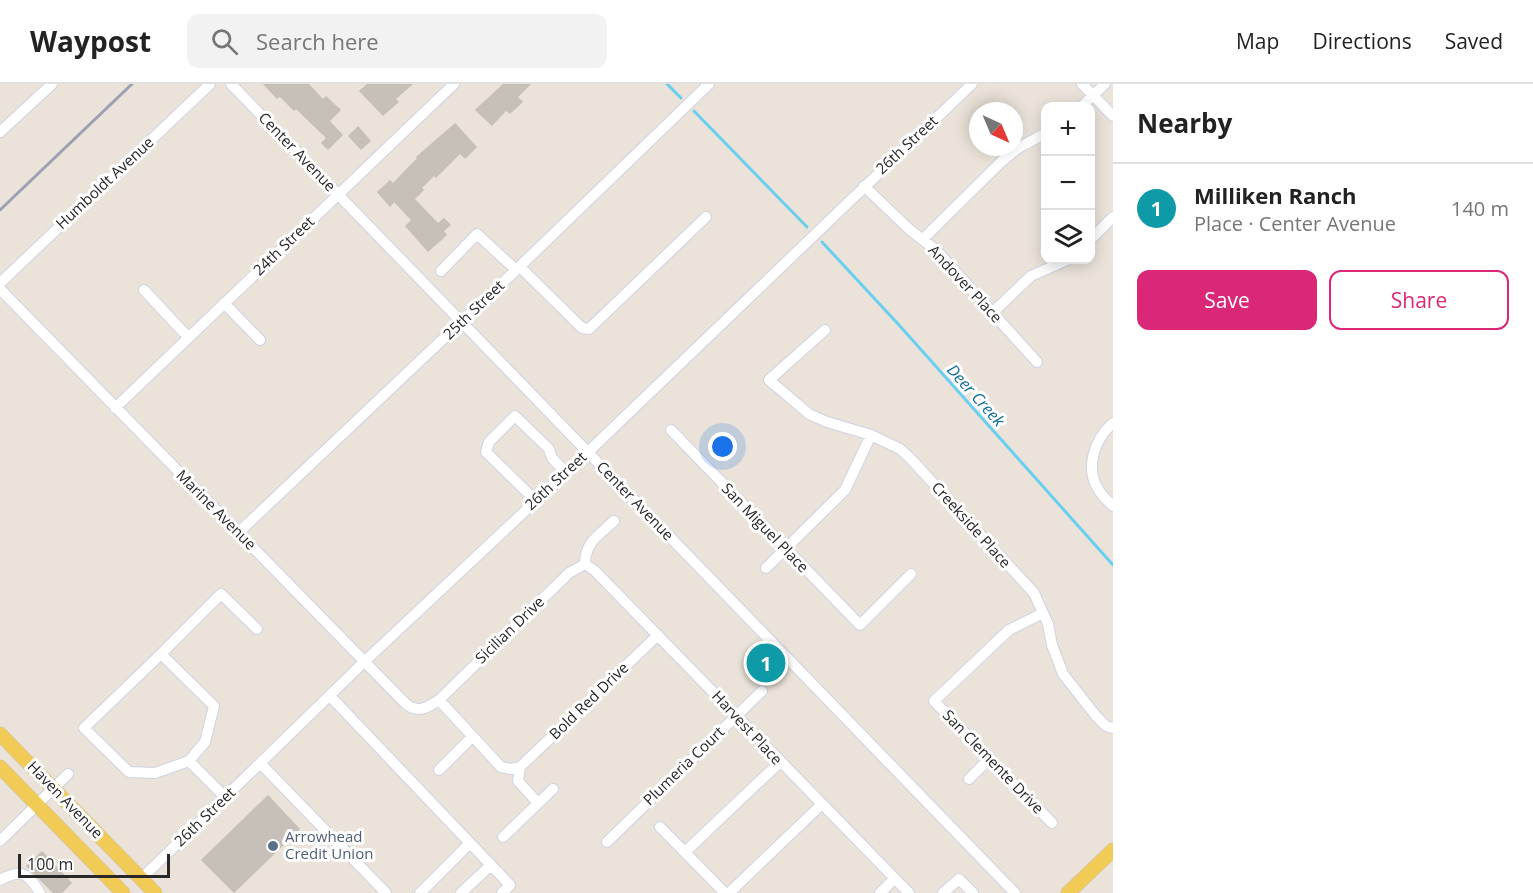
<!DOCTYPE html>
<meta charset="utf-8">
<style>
body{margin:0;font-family:"Open Sans",sans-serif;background:#f2f2f2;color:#222}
.controls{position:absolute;right:18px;top:18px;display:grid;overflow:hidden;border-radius:12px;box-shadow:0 3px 15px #0003}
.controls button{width:54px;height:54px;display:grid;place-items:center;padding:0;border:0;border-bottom:2px solid #e0e0e0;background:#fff;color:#222;font:30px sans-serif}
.compass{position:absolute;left:969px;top:18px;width:54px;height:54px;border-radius:50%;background:#fff;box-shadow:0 3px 15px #0003;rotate:136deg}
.scale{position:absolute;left:18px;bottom:15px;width:152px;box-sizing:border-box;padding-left:6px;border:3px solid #282828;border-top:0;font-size:16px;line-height:21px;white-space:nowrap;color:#282828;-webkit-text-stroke:4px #fff;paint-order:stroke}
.you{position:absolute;left:723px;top:363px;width:21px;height:21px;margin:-15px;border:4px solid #fff;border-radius:50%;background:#1a73e8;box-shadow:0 0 0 9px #1a73e833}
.badge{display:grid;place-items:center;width:39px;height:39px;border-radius:50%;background:#db2777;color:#fff;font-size:20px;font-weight:700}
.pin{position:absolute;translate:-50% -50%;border:3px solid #fff;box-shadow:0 2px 6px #0006}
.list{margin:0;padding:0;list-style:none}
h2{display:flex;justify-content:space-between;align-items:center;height:78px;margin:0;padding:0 24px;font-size:26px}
h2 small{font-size:20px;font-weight:400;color:#767676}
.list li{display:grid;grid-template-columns:39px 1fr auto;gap:18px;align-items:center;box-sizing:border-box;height:90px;padding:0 24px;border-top:2px solid #e0e0e0}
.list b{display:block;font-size:22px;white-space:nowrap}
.list p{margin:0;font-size:20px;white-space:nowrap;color:#767676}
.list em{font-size:20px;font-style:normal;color:#767676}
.actions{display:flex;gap:12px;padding:18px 24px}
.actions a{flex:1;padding:14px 0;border:2px solid #db2777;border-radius:12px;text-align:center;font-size:21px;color:#db2777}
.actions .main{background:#db2777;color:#fff}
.icon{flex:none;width:33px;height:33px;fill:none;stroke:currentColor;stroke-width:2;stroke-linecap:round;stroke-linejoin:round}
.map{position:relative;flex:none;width:1113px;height:809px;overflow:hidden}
header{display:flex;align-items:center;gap:36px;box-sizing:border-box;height:84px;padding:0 30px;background:#fff;border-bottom:2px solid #e0e0e0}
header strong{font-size:28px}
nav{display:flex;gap:33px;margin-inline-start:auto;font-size:21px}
.search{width:420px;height:54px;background:#f2f2f2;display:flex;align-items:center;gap:15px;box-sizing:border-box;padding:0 21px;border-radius:12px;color:#767676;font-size:22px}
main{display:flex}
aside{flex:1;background:#fff}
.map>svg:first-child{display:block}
</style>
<header>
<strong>Waypost</strong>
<div class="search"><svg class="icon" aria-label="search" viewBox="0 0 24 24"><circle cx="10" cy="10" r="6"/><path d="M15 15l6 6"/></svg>Search here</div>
<nav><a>Map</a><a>Directions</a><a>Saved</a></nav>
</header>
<main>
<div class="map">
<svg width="1113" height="809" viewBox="0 0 1113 809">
<rect width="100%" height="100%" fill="#ebe3d9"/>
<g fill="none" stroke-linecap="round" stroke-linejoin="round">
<!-- stream -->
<path stroke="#69cff0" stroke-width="3" d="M667,0L681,14
M694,27L807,143
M822,158L899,241L1113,481"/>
</g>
<!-- building -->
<path fill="#c6c0b9" stroke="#c6bfb3" stroke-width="1.5" d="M264,0H308L323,16L326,13L340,26L329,37L342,51L328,65L322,59L327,54L296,24L294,26L280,12L277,14Z
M368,0H412L395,15L398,18L383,31L360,7Z
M504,0H530L517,13L522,18L510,29L506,26L492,41L476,26Z
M455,40L476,63L465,74L460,69L436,93L434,91L421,104L423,106L414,115L438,140L444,135L450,141L443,147L446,151L428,167L406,142L412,136L394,117L390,122L378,108L390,97L393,100L418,74L417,73Z
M358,43L370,57L361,65L349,52Z
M268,712L299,745L234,808L202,776Z
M42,768L71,799L61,809H54L27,782Z"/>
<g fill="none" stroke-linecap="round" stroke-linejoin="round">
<defs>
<path id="minor" d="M231,0L1015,809
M1082,0L1113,32
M1082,22L1105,0
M0,48L52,0
M864,102L910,146L936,166L1037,278
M923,155L1002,77L1018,64L1046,49
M1090,156L1113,133
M520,183L582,244L589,245L706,133
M441,187L477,150L516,186
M0,199L210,0
M0,205L405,619C417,630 427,624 439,616L569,489L585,480
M144,206L188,253
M224,219L260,256
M992,229L1031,192L1067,176
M825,246L769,296L809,330L827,338L871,351L900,365L910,374L1034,509L1048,540L1052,561L1063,590L1096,632L1106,642L1113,644
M115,324L454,0
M1113,339C1094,355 1084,386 1100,408C1103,413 1109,418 1113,422
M671,346L860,541L911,490
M536,417L486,368L489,358L515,332L549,365L552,374L566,389
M238,449L516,186L709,0
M585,480L595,487L909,809
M585,480C585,458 599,451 614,437
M766,484L845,406L871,351
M1043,529L1009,546L934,617L1052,739
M161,570L84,644L129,688L155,689L189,677
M330,612L510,801L502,809
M439,616L501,683L511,685L520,683
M260,679L386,809
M520,683L658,551
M520,683L518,697L538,719
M439,686L472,653
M969,695L990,674
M225,713L189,677L205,658L214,622L161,570L221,510L257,545
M660,743L725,809
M503,753L553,705
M0,757L68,690
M607,758L762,607
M685,768L779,679
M141,795L365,577L588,368L972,0
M0,796C21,784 28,789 40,809
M420,809L470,759
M461,809L491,781
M729,809L821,721
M880,809L894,795
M943,809L959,795L973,809"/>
<path id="major" d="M0,650L155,809
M0,683L123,809
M1068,809L1113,766"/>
</defs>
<!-- minor casing -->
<use href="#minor" stroke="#ced2e1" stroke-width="12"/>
<!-- major casing -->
<use href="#major" stroke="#c3c3c3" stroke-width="15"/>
<!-- minor -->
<use href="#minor" stroke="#fff" stroke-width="10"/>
<!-- major -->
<use href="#major" stroke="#f2ca56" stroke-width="14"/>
<!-- rail -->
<path stroke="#9ca0b3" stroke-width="3" d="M0,126L132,0"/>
</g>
<!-- markers -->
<circle fill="#5c6f8a" stroke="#fff" stroke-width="2" cx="273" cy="762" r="6"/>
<g text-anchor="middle" stroke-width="6" stroke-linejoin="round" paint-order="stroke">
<!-- street labels -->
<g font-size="15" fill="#282828" stroke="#fff">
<text transform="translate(907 61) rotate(-43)" y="5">26th Street</text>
<text transform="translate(297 68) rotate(46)" y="5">Center Avenue</text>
<text transform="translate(105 99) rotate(-43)" y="5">Humboldt Avenue</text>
<text transform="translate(284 162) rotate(-44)" y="5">24th Street</text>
<text transform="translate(965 200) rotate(47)" y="5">Andover Place</text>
<text transform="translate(474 226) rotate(-44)" y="5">25th Street</text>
<text transform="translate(556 397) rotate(-43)" y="5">26th Street</text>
<text transform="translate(635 417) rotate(46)" y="5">Center Avenue</text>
<text transform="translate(216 426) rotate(45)" y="5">Marine Avenue</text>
<text transform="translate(971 441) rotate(48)" y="5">Creekside Place</text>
<text transform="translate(765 444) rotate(46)" y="5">San Miguel Place</text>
<text transform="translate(510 546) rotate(-44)" y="5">Sicilian Drive</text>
<text transform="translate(589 617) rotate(-44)" y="5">Bold Red Drive</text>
<text transform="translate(747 644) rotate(47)" y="5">Harvest Place</text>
<text transform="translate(993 678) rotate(46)" y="5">San Clemente Drive</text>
<text transform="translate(684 682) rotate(-44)" y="5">Plumeria Court</text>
<text transform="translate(65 716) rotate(46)" y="5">Haven Avenue</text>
<text transform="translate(205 733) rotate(-44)" y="5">26th Street</text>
</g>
<!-- service labels -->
<g font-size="15" fill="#4e5e75" stroke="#fff" text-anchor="start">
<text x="285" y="758">Arrowhead<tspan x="285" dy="17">Credit Union</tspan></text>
</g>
<!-- water labels -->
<g font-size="16" font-style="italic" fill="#0b6b98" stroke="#fff">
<text transform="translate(976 311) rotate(48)" y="6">Deer Creek</text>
</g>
</g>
</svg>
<div class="controls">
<button>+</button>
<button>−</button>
<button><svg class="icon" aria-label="layers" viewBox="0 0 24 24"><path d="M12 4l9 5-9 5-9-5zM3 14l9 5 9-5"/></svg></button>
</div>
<svg class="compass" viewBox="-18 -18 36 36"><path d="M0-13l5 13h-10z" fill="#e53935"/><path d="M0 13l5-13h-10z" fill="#767676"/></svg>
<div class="scale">100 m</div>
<div class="you"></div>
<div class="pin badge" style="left:766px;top:579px;background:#0f9aa8">1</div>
</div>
<aside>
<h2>Nearby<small></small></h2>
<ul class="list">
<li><span class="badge" style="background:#0f9aa8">1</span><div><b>Milliken Ranch</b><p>Place · Center Avenue</p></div><em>140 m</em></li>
</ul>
<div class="actions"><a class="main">Save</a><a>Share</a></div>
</aside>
</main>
